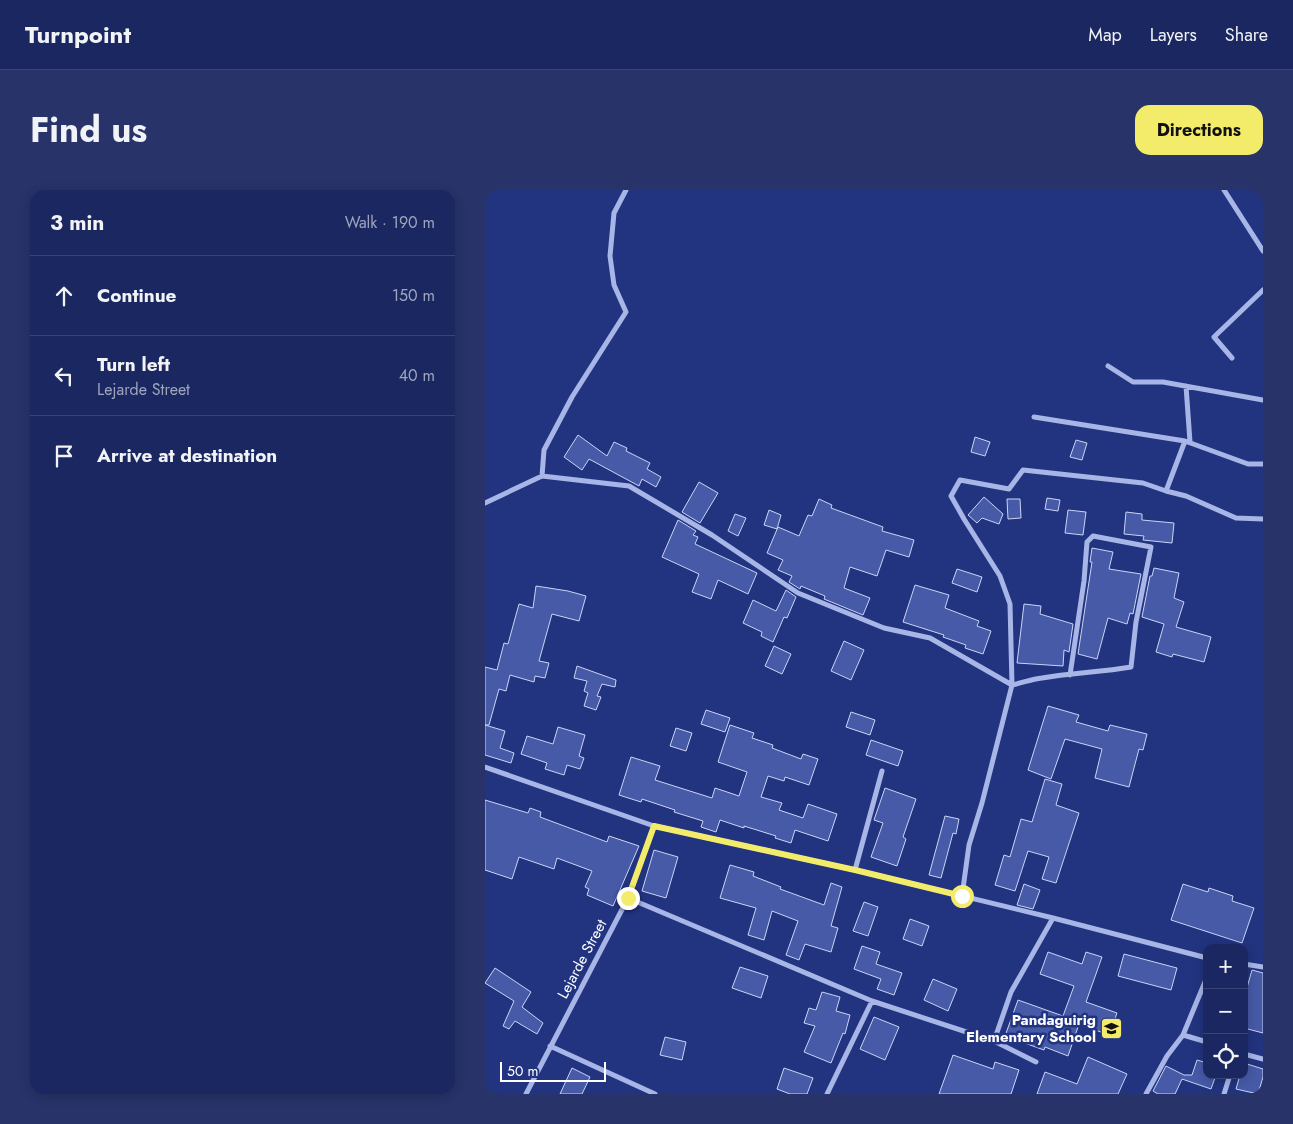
<!DOCTYPE html>
<meta charset="utf-8">
<style>
body{margin:0;font-family:Jost,sans-serif;background:#273369;color:#f1f3f6}
.controls{position:absolute;right:15px;bottom:15px;display:grid;overflow:hidden;border-radius:10px;box-shadow:0 2px 12px #0003}
.controls button{width:45px;height:45px;display:grid;place-items:center;padding:0;border:0;border-bottom:1px solid #384475;background:#1a2760;color:#f1f3f6;font:25px sans-serif}
.scale{position:absolute;left:15px;bottom:12px;width:106px;box-sizing:border-box;padding-left:5px;border:2px solid #fff;border-top:0;font-size:14px;line-height:18px;white-space:nowrap;color:#fff;-webkit-text-stroke:4px #223480;paint-order:stroke}
.stop{position:absolute;width:15px;height:15px;margin:-11px;border:4px solid #f3ec6a;border-radius:50%;background:#fff}
.stop.end{background:#f3ec6a;border-color:#fff;box-shadow:0 1px 5px #0008}
.list{margin:0;padding:0;list-style:none}
h2{display:flex;justify-content:space-between;align-items:center;height:65px;margin:0;padding:0 20px;font-size:21px}
h2 small{font-size:16px;font-weight:400;color:#9fa5bd}
.list li{display:grid;grid-template-columns:32px 1fr auto;gap:15px;align-items:center;box-sizing:border-box;height:80px;padding:0 20px;border-top:1px solid #384475}
.list b{display:block;font-size:19px;white-space:nowrap}
.list p{margin:0;font-size:16px;white-space:nowrap;color:#9fa5bd}
.list em{font-size:16px;font-style:normal;color:#9fa5bd}
.icon{flex:none;width:28px;height:28px;fill:none;stroke:currentColor;stroke-width:2;stroke-linecap:round;stroke-linejoin:round}
.map{position:relative;flex:none;width:778px;height:904px;overflow:hidden;border-radius:15px}
header{display:flex;align-items:center;gap:30px;box-sizing:border-box;height:70px;padding:0 25px;background:#1a2760;border-bottom:1px solid #384475}
header strong{font-size:24px}
nav{display:flex;gap:28px;margin-inline-start:auto;font-size:18px}
.intro{display:flex;align-items:center;justify-content:space-between;box-sizing:border-box;height:120px;padding:0 30px}
h1{margin:0;font-size:35px}
.button{padding:12px 22px;border-radius:15px;background:#f3ec6a;color:#111;font-size:18px;font-weight:700}
main{display:flex;gap:30px;padding:0 30px}
aside{flex:1;background:#1a2760;border-radius:15px;box-shadow:0 2px 12px #0003}
.map>svg:first-child{display:block}
</style>
<header>
<strong>Turnpoint</strong>
<nav><a>Map</a><a>Layers</a><a>Share</a></nav>
</header>
<div class="intro"><h1>Find us</h1><a class="button">Directions</a></div>
<main>
<aside>
<h2>3 min<small>Walk · 190 m</small></h2>
<ul class="list">
<li><svg class="icon" aria-label="ahead" viewBox="0 0 24 24"><path d="M12 20V5M6 11l6-6 6 6"/></svg><div><b>Continue</b></div><em>150 m</em></li>
<li><svg class="icon" aria-label="left" viewBox="0 0 24 24"><path d="M17 20v-9H6M10 6l-5 5 5 5"/></svg><div><b>Turn left</b><p>Lejarde Street</p></div><em>40 m</em></li>
<li><svg class="icon" aria-label="arrive" viewBox="0 0 24 24"><path d="M6 21V4h12l-3 4 3 4H6"/></svg><div><b>Arrive at destination</b></div></li>
</ul>
</aside>
<div class="map">
<svg width="778" height="904" viewBox="0 0 778 904">
<rect width="100%" height="100%" fill="#223480"/>
<!-- building -->
<path fill="#465aa7" stroke="#cbd4f5" d="M93,245L122,266L129,252L142,258L141,261L165,273L162,279L176,287L171,297L157,289L154,296L104,269L97,280L79,267Z
M490,247L505,252L500,266L486,262Z
M591,250L602,253L597,270L585,267Z
M214,292L233,303L215,333L197,322Z
M499,307L518,324L514,334L497,328L492,333L483,325Z
M562,308L575,310L573,321L560,319Z
M334,309L347,315L346,318L398,337L397,341L429,350L424,367L401,360L392,386L365,377L359,398L385,408L378,425L339,409L340,406L316,396L315,399L304,392L307,386L293,380L298,370L282,363L293,337L314,346L323,325L327,326Z
M522,309H535L536,328L523,329Z
M284,320L296,325L292,339L279,335Z
M583,320L601,322L598,345L580,343Z
M641,322L657,324V330L689,333L687,353L658,350L659,346L639,344Z
M250,324L261,328L253,346L243,341Z
M193,330L211,341L208,345L213,347L210,354L272,383L263,404L233,390L226,409L207,402L214,384L177,367Z
M607,358L628,362L624,379L656,384L648,424L645,423L642,434L623,428L612,469L593,464L607,372H605Z
M669,378L694,383L689,408L699,412L691,437L726,447L719,472L688,464L687,467L671,462L679,434L657,427L665,386H667Z
M472,379L497,387L492,402L467,393Z
M430,395L464,405L460,418L494,431L492,436L506,441L498,464L480,458L481,455L458,447L459,445L418,432Z
M51,396L83,401L101,406L94,431L67,424L54,471L64,473L60,488L50,486L49,492L25,485L21,501L14,499L4,535H0V477L12,480L19,453L23,454L34,414L48,418Z
M301,400L311,407L302,428L299,427L288,452L276,446L277,442L258,433L268,410L291,421Z
M539,414L556,416L555,424L588,434L584,462L579,460L578,476L532,473Z
M359,451L379,460L366,490L346,481Z
M289,456L306,464L297,484L280,476Z
M92,476L131,490L130,497L117,494L112,506L116,507L111,520L99,516L103,503L99,501L102,491L89,488Z
M563,516L594,525L591,532L623,541L625,535L662,544L658,560L654,559L644,597L610,588L617,559L580,549L566,589L543,580Z
M221,520L245,528L240,542L216,534Z
M366,522L390,530L385,545L361,537Z
M0,535L20,541L15,558L29,563L26,573L0,565Z
M245,535L269,543L267,548L288,555L287,558L316,569L318,564L333,569L324,595L300,587L299,591L283,586L276,607L297,613L294,620L318,628L323,614L352,624L343,651L310,640L306,653L290,648L291,646L259,636V638L235,630L231,642L216,637L218,631L189,622L190,620L157,609L156,612L134,605L146,567L175,576L170,590L227,608L230,598L254,606L262,582L233,572Z
M73,537L100,545L94,566L99,568L95,579L82,575L79,585L60,579L62,573L36,564L42,546L68,554Z
M191,538L207,543L201,561L185,556Z
M386,550L418,561L413,576L381,565Z
M560,589L577,594L571,615L594,623L571,693L557,689L564,667L543,661L530,701L510,695L519,665L525,667L536,629L547,632Z
M400,598L431,609L418,647L421,649L412,676L386,667L398,633L389,630Z
M0,610L43,623L45,618L56,622L55,627L122,652L124,646L154,656L128,716L102,705L104,699L100,697L107,681L72,668L69,679L34,667L27,689L0,680Z
M460,626L474,629L471,644L468,643L456,688L444,685Z
M169,660L193,667L181,708L157,701Z
M245,675L269,682L268,686L296,697L295,699L339,715L346,693L357,697L346,736L353,738L346,762L320,754L314,770L301,765L313,731L287,721L279,750L263,745L271,718L235,708Z
M539,694L555,700L548,719L532,715Z
M698,694L723,702L724,698L748,706L747,711L769,718L757,753L686,730Z
M379,712L393,717L383,746L368,741Z
M425,729L444,736L437,756L418,749Z
M377,756L395,762L391,774L417,783L409,805L392,799L396,789L369,779Z
M563,762L597,774L601,762L617,767L601,812L632,823L624,845L594,834L583,866L560,857L559,860L520,846L533,810L578,826L589,796L555,784Z
M639,764L692,778L686,800L633,786Z
M255,777L283,786L276,808L247,798Z
M10,778L46,802L37,817L58,833L52,844L30,831L24,839L18,836L29,811L0,793Z
M767,780L778,783V843L759,838V808Z
M448,789L472,799L463,821L439,810Z
M337,802L355,807L351,821L365,825L360,844L358,843L346,873L319,862L330,836L319,833L324,818L331,820Z
M389,827L414,837L400,870L375,859Z
M180,847L201,852L197,870L175,865Z
M468,865L508,879L510,872L534,880L526,904H454Z
M603,867L642,884L633,904H552L560,882L592,894Z
M712,870L722,873V885H731L726,899L697,889L690,904H673L668,901L681,876L699,885H707Z
M759,873L778,879V887L773,904L751,899L755,885H759Z
M87,878L105,887L97,904H75Z
M299,878L328,888L322,904H305L292,899Z"/>
<g fill="none" stroke-linecap="round" stroke-linejoin="round">
<!-- minor -->
<path stroke="#a8b5e7" stroke-width="5" d="M141,0L129,23L125,66L129,95L141,122L87,207L59,260L57,286L144,296L227,345L313,403L399,438L445,448L527,495L525,414L515,386L479,329L466,306L475,290L524,299L538,280L658,293L681,301
M739,0L778,61
M747,168L729,147L778,100
M623,176L648,192H678L778,210
M701,196L705,252
M549,227L700,251L763,274H778
M700,251L681,301L701,306L751,328L778,329
M0,313L57,286
M0,577L169,636L370,680L568,728L722,768
M370,680L397,581
M477,706L484,655L497,613L527,495C537,493 547,489 557,488C587,483 617,482 646,477L651,432L666,357L608,346L602,352L599,391L585,485
M143,708L387,811L509,851L551,872
M759,774L778,777
M698,845L722,852
M509,851L526,802L568,728
M65,856L170,904
M759,864L778,869
M41,904L143,708L169,636
M342,904L387,811
M661,904L682,866L698,845L722,787
M739,904L745,885"/>
</g>
<g fill="none" stroke-linecap="round" stroke-linejoin="round">
<!-- route -->
<path stroke="#f3ec6a" stroke-width="6" d="M143,708L169,636L370,680L477,706"/>
</g>
<!-- icons -->
<defs>
<symbol id="school-square" viewBox="-11 -11 22 22"><rect x="-9" y="-9" width="18" height="18" rx="4" fill="#f3ec6a" stroke="#223480"/><path d="M0-5L7-2L0 1L-7-2ZM-4 1L0 2.5L4 1V4Q0 6-4 4Z" fill="#111"/></symbol>
</defs>
<g fill-rule="evenodd">
<use href="#school-square" x="614" y="826" width="25" height="25"/>
</g>
<g text-anchor="middle" stroke-width="5" stroke-linejoin="round" paint-order="stroke">
<!-- street labels -->
<g font-size="15" fill="#fff" stroke="#223480">
<text transform="translate(97 769) rotate(-62)" y="5">Lejarde Street</text>
</g>
<!-- poi labels -->
<g font-size="15" font-weight="bold" fill="#fff" stroke="#223480" text-anchor="end">
<text x="611" y="835">Pandaguirig<tspan x="611" dy="17">Elementary School</tspan></text>
</g>
</g>
</svg>
<div class="controls">
<button>+</button>
<button>−</button>
<button><svg class="icon" aria-label="locate" viewBox="0 0 24 24"><circle cx="12" cy="12" r="6"/><path d="M12 2v4M12 18v4M2 12h4M18 12h4"/></svg></button>
</div>
<div class="scale">50 m</div>
<div class="stop" style="left:477px;top:706px"></div>
<div class="stop end" style="left:143px;top:708px"></div>
</div>
</main>
